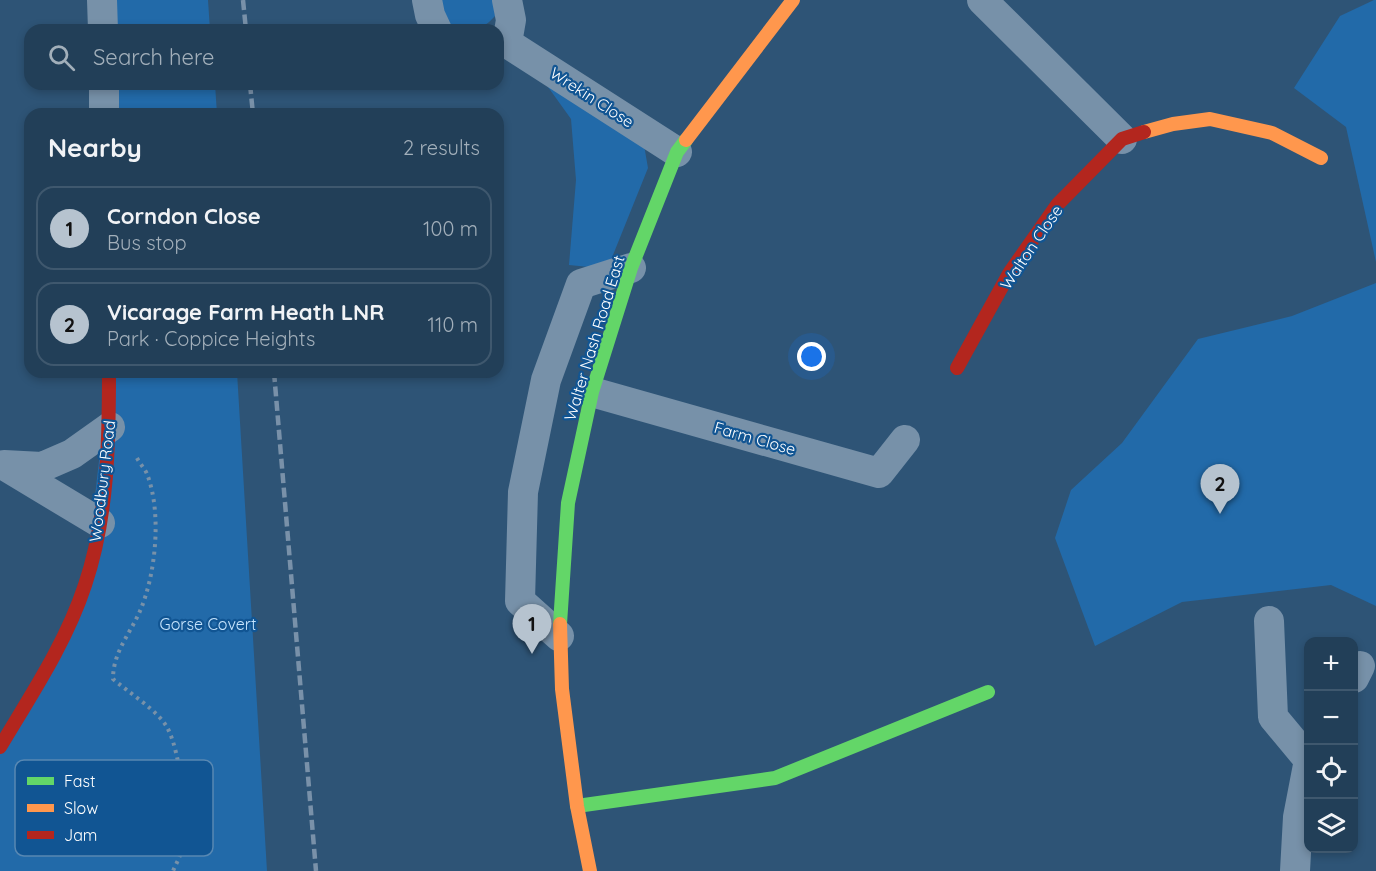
<!DOCTYPE html>
<meta charset="utf-8">
<style>
body{margin:0;font-family:Quicksand,sans-serif;background:#2e4a61;color:#f1f3f6}
.controls{position:absolute;right:18px;bottom:18px;display:grid;overflow:hidden;border-radius:12px;box-shadow:0 3px 9px #0003}
.controls button{width:54px;height:54px;display:grid;place-items:center;padding:0;border:0;border-bottom:2px solid #3f586e;background:#223f58;color:#f1f3f6;font:30px sans-serif}
.you{position:absolute;left:812px;top:357px;width:21px;height:21px;margin:-15px;border:4px solid #fff;border-radius:50%;background:#1a73e8;box-shadow:0 0 0 9px #1a73e833}
.badge{display:grid;place-items:center;width:39px;height:39px;border-radius:50%;background:#b6c3cf;color:#111;font-size:20px;font-weight:700}
.pin{position:absolute;translate:-50% -50px;filter:drop-shadow(0 2px 3px #0008)}
.pin::after{content:'';position:absolute;top:32px;width:21px;height:18px;background:inherit;clip-path:polygon(0 0,100% 0,50% 100%)}
.list{margin:0;padding:0;list-style:none}
h2{display:flex;justify-content:space-between;align-items:center;height:78px;margin:0;padding:0 24px;font-size:26px}
h2 small{font-size:20px;font-weight:400;color:#a2afba}
.list li{display:grid;grid-template-columns:39px 1fr auto;gap:18px;align-items:center;box-sizing:border-box;height:84px;margin:0 12px 12px;padding:0 12px;border:2px solid #3f586e;border-radius:18px}
.list b{display:block;font-size:22px;white-space:nowrap}
.list p{margin:0;font-size:20px;white-space:nowrap;color:#a2afba}
.list em{font-size:20px;font-style:normal;color:#a2afba}
.icon{flex:none;width:33px;height:33px;fill:none;stroke:currentColor;stroke-width:2;stroke-linecap:round;stroke-linejoin:round}
.map{position:relative;flex:none;width:1376px;height:871px;overflow:hidden}
.search{position:absolute;background:#223f58;box-shadow:0 3px 9px #0003;left:24px;top:24px;width:480px;height:66px;display:flex;align-items:center;gap:15px;box-sizing:border-box;padding:0 21px;border-radius:18px;color:#a2afba;font-size:22px}
.panel{position:absolute;background:#223f58;box-shadow:0 3px 9px #0003;left:24px;top:108px;width:480px;height:270px;border-radius:18px}
.map>svg:first-child{display:block}
</style>
<div class="map">
<svg width="1376" height="871" viewBox="0 0 1376 871">
<rect width="100%" height="100%" fill="#2e5476"/>
<!-- green -->
<path fill="#226aa9" d="M102,0H208L210,30H103Z
M438,0H494L495,16C482,31 470,33 451,26Z
M1374,0H1376V262L1346,127L1294,88L1340,16Z
M543,80L644,145L648,168L611,260L589,267L569,265L576,180L571,119Z
M104,84H215L217,114H104Z
M1376,283V606L1331,585L1182,602L1095,646L1055,538L1071,490L1122,443L1198,339L1292,316Z
M109,372H237L267,871H0V747L85,585Z"/>
<g fill="none" stroke-linecap="round" stroke-linejoin="round">
<!-- path -->
<path stroke="#7791a9" stroke-width="4" stroke-dasharray="3 4.5" stroke-linecap="butt" d="M137,458C140,464 145,469 147,474C162,512 156,574 140,611C130,634 113,652 113,679C129,693 159,711 168,729C181,755 188,821 182,849C180,857 176,864 173,871"/>
<!-- street -->
<path stroke="#7791a9" stroke-width="30" d="M102,0L103,30
M427,0L430,15L437,30
M507,0L511,20L507,43
M982,0L1122,139
M498,44L507,43L677,152
M104,84V114
M592,392L879,473L905,440
M4,465L42,467L72,454L110,427
M7,467L100,523
M1269,621L1273,717L1308,759
M559,636L520,601L523,492L546,380L581,284L631,268
M1354,678L1360,666
M1295,871L1298,817L1308,765"/>
<!-- fast -->
<path stroke="#63d668" stroke-width="14" d="M560,624L568,503L592,392L631,268L677,152L686,140
M577,806L775,778L988,692"/>
<!-- slow -->
<path stroke="#ff974d" stroke-width="14" d="M1144,132L1173,124L1210,119L1272,133L1321,158
M686,140L793,0
M560,624L562,689L577,806L590,871"/>
<!-- jam -->
<path stroke="#b3261e" stroke-width="14" d="M957,368L1010,272L1057,205L1122,139L1144,132
M0,747C31,695 66,643 85,585C108,517 109,443 109,372"/>
<!-- rail -->
<path stroke="#7991a9" stroke-width="4.5" stroke-dasharray="10 4.5" stroke-linecap="butt" d="M243,0L246,30
M250,84L253,114
M274,372L316,871"/>
</g>
<g text-anchor="middle" stroke-width="4.5" stroke-linejoin="round" paint-order="stroke">
<!-- street labels -->
<g font-size="16" fill="#fff" stroke="#115593">
<text transform="translate(592 97) rotate(33)" y="6">Wrekin Close</text>
<text transform="translate(1031 247) rotate(-56)" y="6">Walton Close</text>
<text transform="translate(594 338) rotate(-73)" y="6">Walter Nash Road East</text>
<text transform="translate(755 438) rotate(16)" y="6">Farm Close</text>
<text transform="translate(102 481) rotate(-83)" y="6">Woodbury Road</text>
</g>
<!-- park labels -->
<g font-size="16" fill="#c6e4fd" stroke="#115593">
<text x="208" y="630">Gorse Covert</text>
</g>
</g>
<!-- legend -->
<rect x="15" y="760" width="198" height="96" rx="9" fill="#115593" stroke="#5888b3" stroke-width="1.5"/>
<rect x="27" y="777" width="27" height="8" fill="#63d668"/>
<rect x="27" y="804" width="27" height="8" fill="#ff974d"/>
<rect x="27" y="831" width="27" height="8" fill="#b3261e"/>
<g font-size="16" fill="#fff">
<text x="64" y="787">Fast</text>
<text x="64" y="814">Slow</text>
<text x="64" y="841">Jam</text>
</g>
</svg>
<div class="controls">
<button>+</button>
<button>−</button>
<button><svg class="icon" aria-label="locate" viewBox="0 0 24 24"><circle cx="12" cy="12" r="6"/><path d="M12 2v4M12 18v4M2 12h4M18 12h4"/></svg></button>
<button><svg class="icon" aria-label="layers" viewBox="0 0 24 24"><path d="M12 4l9 5-9 5-9-5zM3 14l9 5 9-5"/></svg></button>
</div>
<div class="you"></div>
<div class="pin badge" style="left:532px;top:654px">1</div>
<div class="pin badge" style="left:1220px;top:514px">2</div>
<div class="search"><svg class="icon" aria-label="search" viewBox="0 0 24 24"><circle cx="10" cy="10" r="6"/><path d="M15 15l6 6"/></svg>Search here</div>
<section class="panel">
<h2>Nearby<small>2 results</small></h2>
<ul class="list">
<li><span class="badge">1</span><div><b>Corndon Close</b><p>Bus stop</p></div><em>100 m</em></li>
<li><span class="badge">2</span><div><b>Vicarage Farm Heath LNR</b><p>Park · Coppice Heights</p></div><em>110 m</em></li>
</ul>
</section>
</div>
